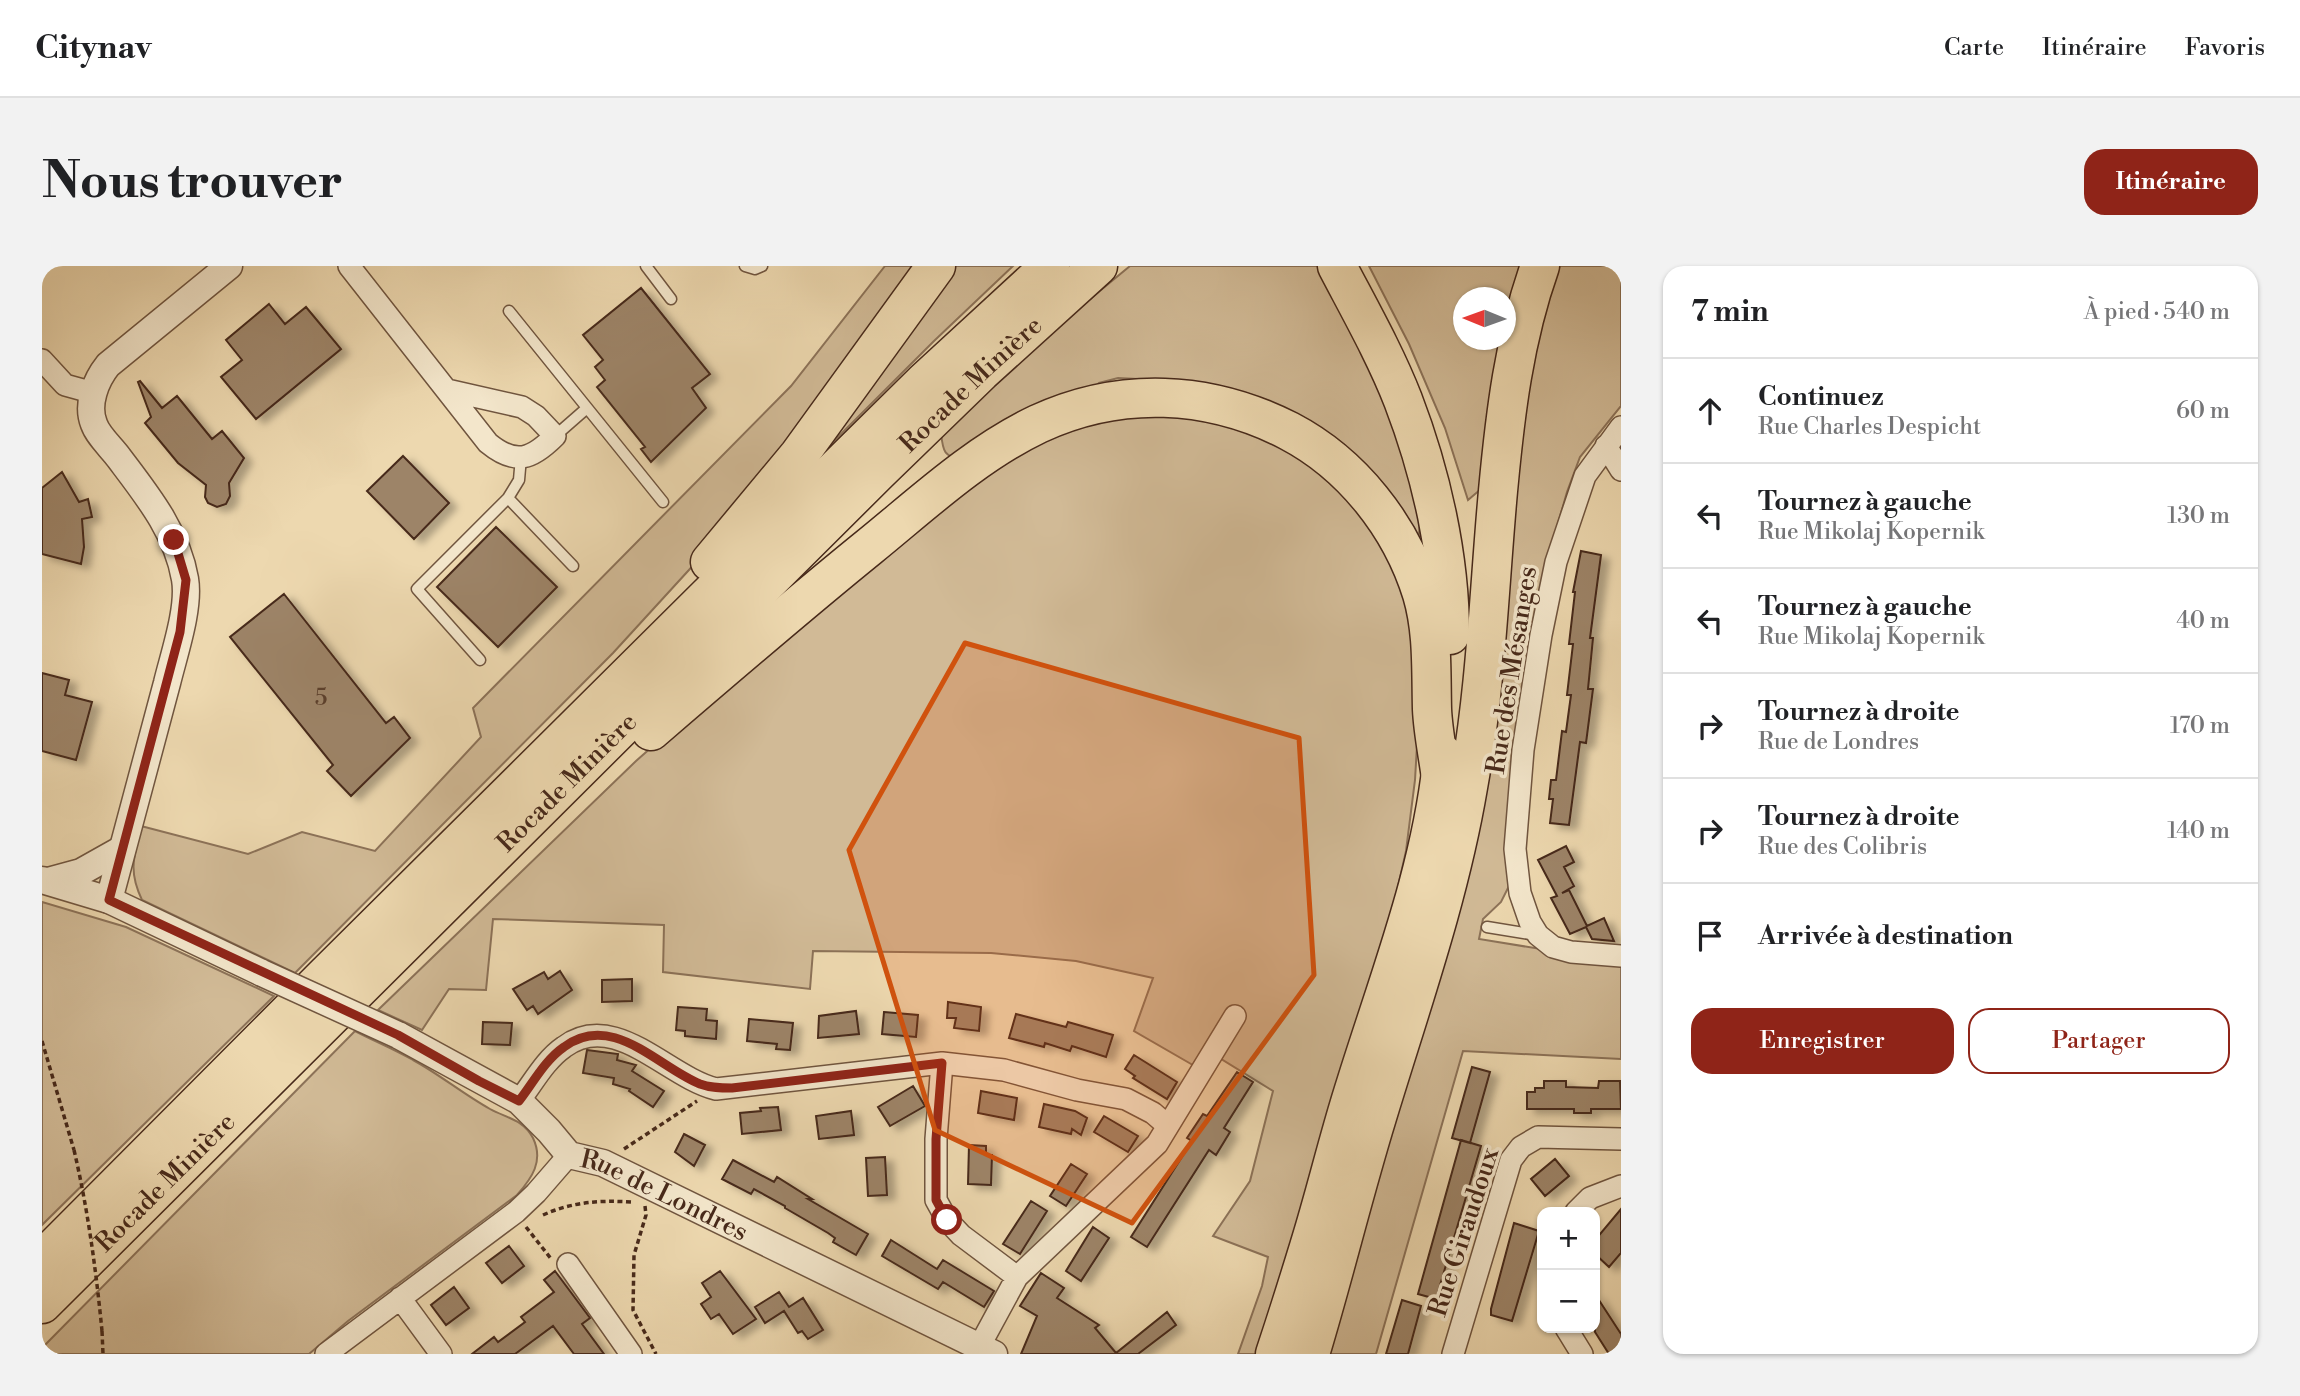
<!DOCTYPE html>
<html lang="fr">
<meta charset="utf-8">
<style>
body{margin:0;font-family:"Libre Bodoni",serif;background:#f2f2f2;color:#202124}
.controls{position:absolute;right:21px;bottom:21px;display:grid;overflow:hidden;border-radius:14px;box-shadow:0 2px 5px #0004}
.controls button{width:63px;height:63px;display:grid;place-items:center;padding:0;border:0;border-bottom:2px solid #e0e0e0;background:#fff;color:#202124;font:35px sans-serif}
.compass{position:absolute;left:1411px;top:21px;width:63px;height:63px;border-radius:50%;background:#fff;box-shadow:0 2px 5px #0004;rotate:271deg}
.stop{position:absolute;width:21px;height:21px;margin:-16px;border:5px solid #8f2418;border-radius:50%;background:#fff}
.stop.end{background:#8f2418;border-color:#fff;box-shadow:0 2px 7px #0008}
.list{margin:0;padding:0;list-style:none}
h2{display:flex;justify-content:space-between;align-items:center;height:91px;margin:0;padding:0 28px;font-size:30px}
h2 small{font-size:23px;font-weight:400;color:#757577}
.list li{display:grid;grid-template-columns:46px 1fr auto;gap:21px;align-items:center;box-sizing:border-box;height:105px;padding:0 28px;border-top:2px solid #e0e0e0}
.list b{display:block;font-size:26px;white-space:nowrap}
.list p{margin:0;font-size:23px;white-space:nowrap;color:#757577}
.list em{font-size:23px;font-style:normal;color:#757577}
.actions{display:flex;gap:14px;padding:21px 28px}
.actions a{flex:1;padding:16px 0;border:2px solid #8f2418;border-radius:21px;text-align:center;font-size:24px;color:#8f2418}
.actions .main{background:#8f2418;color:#fff}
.icon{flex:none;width:38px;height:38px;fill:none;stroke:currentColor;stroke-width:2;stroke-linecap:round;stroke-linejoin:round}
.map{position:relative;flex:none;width:1579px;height:1088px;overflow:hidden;border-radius:21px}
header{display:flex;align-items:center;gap:42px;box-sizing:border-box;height:98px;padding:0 35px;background:#fff;border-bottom:2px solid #e0e0e0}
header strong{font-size:33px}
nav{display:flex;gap:38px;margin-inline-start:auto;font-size:24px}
.intro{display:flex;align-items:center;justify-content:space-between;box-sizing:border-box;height:168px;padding:0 42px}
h1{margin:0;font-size:49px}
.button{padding:18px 32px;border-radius:21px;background:#8f2418;color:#fff;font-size:24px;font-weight:700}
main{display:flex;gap:42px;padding:0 42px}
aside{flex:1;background:#fff;border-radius:21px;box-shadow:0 2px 5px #0004}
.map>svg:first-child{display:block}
</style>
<header>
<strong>Citynav</strong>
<nav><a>Carte</a><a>Itinéraire</a><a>Favoris</a></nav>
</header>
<div class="intro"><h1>Nous trouver</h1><a class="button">Itinéraire</a></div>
<main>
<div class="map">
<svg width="1579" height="1088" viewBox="0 0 1579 1088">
<defs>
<filter id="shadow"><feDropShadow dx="8" dy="4.5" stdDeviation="3.5" flood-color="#0004"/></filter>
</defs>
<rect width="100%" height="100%" fill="#edd8af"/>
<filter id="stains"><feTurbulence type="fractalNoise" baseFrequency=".00286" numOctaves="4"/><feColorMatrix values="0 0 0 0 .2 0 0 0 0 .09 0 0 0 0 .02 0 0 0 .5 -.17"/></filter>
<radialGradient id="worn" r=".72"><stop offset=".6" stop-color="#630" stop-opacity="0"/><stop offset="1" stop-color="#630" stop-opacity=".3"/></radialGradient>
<!-- green -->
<path fill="#d1ba96" stroke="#8c7258" stroke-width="2" fill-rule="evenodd" d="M843,0H881L678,270L571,387L253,707L100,634C86,605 92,590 99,560L206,588L260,566L333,585L439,471L431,442L749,120Z
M901,0H971L892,75L771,196Z
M1088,0H1289L1354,133L1378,257L1376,277L1342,237L1116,114L1076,112L1057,117L1040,133L921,196C902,189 901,187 899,167L990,81Z
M1327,0H1488L1439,223L1426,234L1403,162L1367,78ZM1422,32H1464V74H1422Z
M1518,0H1579V140L1538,191L1525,226L1505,296L1468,618L1459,636L1441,653L1437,673L1579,696V793L1421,785L1334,1088H1283L1325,927L1464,221L1492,56Z
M1083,145L1180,151L1269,192L1335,259L1368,334L1377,445L1373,514L1364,585L1348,656L1224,1088H1196L1220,1020L1226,991L1171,970L1208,915L1231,825L1166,785L1156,802L1092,765L1111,712L1034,695L949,687L771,685L768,723L621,706L622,659L451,653L444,724L407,723L380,764L336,744L594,495L738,368L982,176Z
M0,636L84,661L232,730L0,959Z
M313,765C332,775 352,783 371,794C397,808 421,828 448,843C464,852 481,853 491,872C502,895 490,912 475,929L306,1055L267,1088H0V1082Z"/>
<!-- building -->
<path fill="#9d8467" stroke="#47291a" stroke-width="2" filter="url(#shadow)" d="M599,22L668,108L650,122L664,142L609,196L599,183L603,181L555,121L563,114L553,101L561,94L541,69Z
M227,38L243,58L264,41L299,83L214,153L179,111L200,94L184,74Z
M98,115L120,142L135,130L170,173L180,165L202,192L187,217L188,230L184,238L175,241L166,237L163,231L164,219L136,197L103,157L109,151L96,116Z
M361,190L407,237L372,273L325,225Z
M20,206L37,236L46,233L50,251L40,253L42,281L39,298L0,288V222Z
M454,261L515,321L456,381L395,321Z
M1539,285L1559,289L1548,372H1551L1546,423H1551L1544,477L1538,476L1527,559L1508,557L1511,533H1507L1509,514H1514L1520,465L1524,466L1526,451L1529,429H1525L1531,378H1527L1533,326H1531Z
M242,328L344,457L352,451L368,472L309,530L285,505L291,499L188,371Z
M0,407L27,414L23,429L50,436L34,494L0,485Z
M1524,580L1532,596L1522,601L1532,620L1520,627L1527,624L1545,660L1562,652L1572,675L1550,673L1544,661L1528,668L1509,632L1515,630L1496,594Z
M518,705L530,724L496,748L491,740L485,744L471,723L502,706L506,713Z
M590,713V735L560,736V714Z
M906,736L939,741L937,765L912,762L914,752H905Z
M636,741L665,743L664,754L675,755L674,773L643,770V765L634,764Z
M814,745L817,768L776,772L777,750Z
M842,746L876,749L874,771L840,768Z
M974,748L1024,761L1026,756L1071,769L1064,791L1030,780L1028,785L1003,777L1002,781L967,772Z
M707,753L751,757L748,784L734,783L735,778L705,775Z
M441,756L470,757L468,779L440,778Z
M545,784L576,788L575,794L594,799L590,805L622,825L611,841L587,825L588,823L571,818L572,812L541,807Z
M1092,789L1135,816L1125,833L1091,812L1093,810L1083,803Z
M1430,801L1448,806L1428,877L1410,872Z
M1195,806L1211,816L1182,862L1188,866L1174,889L1167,884L1105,981L1089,971L1150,875L1145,872L1161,848L1165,850Z
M1502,815H1524V821L1556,822L1557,815H1578L1579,843H1549V847H1532V843H1485V826H1493V822H1502Z
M871,820L883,840L848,860L836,841Z
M939,825L975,832L972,854L936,847Z
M1002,838L1033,845L1045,852L1039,869L1030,863L1029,868L997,861Z
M736,841L739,864L700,868L698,847L719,845L718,842Z
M809,845L812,869L777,873L774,850Z
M1062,850L1096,870L1086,886L1052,866Z
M642,868L663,879L652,900L633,886Z
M1419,874L1439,880L1394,1033L1376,1028Z
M927,879L944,880V889H950L949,919L926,918Z
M843,891L845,929L826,930L824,892Z
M1513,893L1527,910L1503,930L1489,913Z
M691,894L732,916L735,911L770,933H766L826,968L814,989L791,976L793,972L786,967L743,942V940L712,923L709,928L680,913Z
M1029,898L1045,908L1024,940L1008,930Z
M989,935L1005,945L978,988L961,978Z
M1579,943V987L1567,1001L1553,988V974Z
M1472,957L1497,965L1470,1055L1449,1049V1043Z
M1051,961L1067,972L1039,1015L1024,1005Z
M849,974L895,1003L901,994L952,1025L942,1041L901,1016L896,1023L840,990Z
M467,980L482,1000L460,1017L444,997Z
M513,1005L548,1052L540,1058L562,1088H532L511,1060L473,1088H430L452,1071L456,1076L483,1056L479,1051L512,1026L502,1014Z
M678,1005L714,1053L691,1068L677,1048L669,1053L659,1038L669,1031L660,1017Z
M999,1007L1022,1022L1015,1032L1057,1059L1053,1062L1074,1087L1125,1046L1134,1059L1096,1088H979L995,1050L978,1040Z
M412,1021L427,1042L404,1059L389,1039Z
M737,1026L747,1041L761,1032L781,1064L766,1073L760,1065L756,1067L742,1045L723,1057L713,1041Z
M1553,1028L1579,1068V1088H1567L1553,1066Z
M1360,1034L1379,1040L1366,1088H1344Z"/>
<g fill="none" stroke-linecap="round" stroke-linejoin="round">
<defs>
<path id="service" d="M604,0L629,33
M703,0L713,3L720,0
M467,45L621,236
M513,170L545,142
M466,232L531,300
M438,394L375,323L466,232L477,214L479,191
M1445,661L1494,669"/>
<path id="minor" d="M307,0L446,177C474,200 490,193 513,170L494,150L480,141L405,124
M0,94L23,119L52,127
M1579,161L1543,210L1514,296L1499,369L1481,484L1473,583L1478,627L1488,656L1496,669L1511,681L1529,686L1579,690
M1564,180L1579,204
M900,797L894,873V934L905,954L919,969L975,1011
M477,835C491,817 503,794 522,781C573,743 625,811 674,823L900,797L962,804L1035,824L1084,833L1111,847L1126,860
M1534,946L1548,932L1579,920
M526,998L589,1088
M358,1032L399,1088
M1524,1062L1540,1088
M937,1081L975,1011L1115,878L1193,750
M284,1088L474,946L494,927L527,889
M1411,1088L1469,894L1479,881L1496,871L1579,873"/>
<g id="tertiary">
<path d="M0,614L67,634L220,707"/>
<path d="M6,615L39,606L80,583"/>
<path d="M67,634C86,562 106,490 125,417C132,388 148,342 143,313C135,266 105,229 77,192C70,182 56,170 52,158C44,138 54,114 66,99L187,0"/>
<path id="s1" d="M356,769L477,835L507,865L527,889L561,897L952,1088"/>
</g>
<g id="motorway">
<path d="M1295,0C1318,44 1343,88 1361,134C1389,207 1408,290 1408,369"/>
<path d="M668,296L757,189L894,0"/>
<path d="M609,465C681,403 753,341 827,281C880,238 933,188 996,158C1078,120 1167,124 1247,165C1310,198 1359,260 1380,328C1391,365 1389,404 1390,443C1391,466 1396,489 1399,512"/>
<path d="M0,994L282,711L804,193L882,116L1008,0"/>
<path id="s2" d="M0,1038L835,207L939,106L1056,0"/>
<path d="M1233,1088C1245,1052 1256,1017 1267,981C1283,930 1295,878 1311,827C1345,716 1390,605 1401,488"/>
<path d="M1268,1088C1292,1009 1311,929 1335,851C1368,742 1407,633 1426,521C1444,423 1447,324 1456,225C1463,149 1472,73 1498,0"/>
</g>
</defs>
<!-- service casing -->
<use href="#service" stroke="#70553f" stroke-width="13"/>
<!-- minor casing -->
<use href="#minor" stroke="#70553f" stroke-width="24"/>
<!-- tertiary casing -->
<use href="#tertiary" stroke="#70553f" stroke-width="29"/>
<!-- motorway casing -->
<use href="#motorway" stroke="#47291a" stroke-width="41"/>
<!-- path -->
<path stroke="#47291a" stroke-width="3.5" stroke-dasharray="5 3.5" stroke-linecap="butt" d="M0,775L32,884
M582,883L655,835
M603,940L604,949L592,989L591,1044L614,1088
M501,949C530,936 557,934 589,936
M484,961L510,994
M60,1065L61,1088"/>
<!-- service -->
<use href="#service" stroke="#f3e6cb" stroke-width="10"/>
<!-- minor -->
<use href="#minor" stroke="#f3e6cb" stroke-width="21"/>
<!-- tertiary -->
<use href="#tertiary" stroke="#f3e6cb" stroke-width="26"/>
<!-- motorway -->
<use href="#motorway" stroke="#edd8af" stroke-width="38"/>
<defs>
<path id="tertiary-bridge" d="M220,707L356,769"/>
</defs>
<!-- tertiary-bridge casing -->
<use href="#tertiary-bridge" stroke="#70553f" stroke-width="29" stroke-linecap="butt"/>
<!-- path-bridge -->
<path stroke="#47291a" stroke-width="3.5" stroke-dasharray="5 3.5" stroke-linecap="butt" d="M32,884C46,944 54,1004 60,1065"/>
<!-- tertiary-bridge -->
<use href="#tertiary-bridge" stroke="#f3e6cb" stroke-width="26"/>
</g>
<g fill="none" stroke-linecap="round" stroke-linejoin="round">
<!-- route -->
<path stroke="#8f2418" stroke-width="9" d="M132,274L144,314L138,366L67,634L356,769L437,815L477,835C491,817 503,794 522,781C570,745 616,801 658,818C669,822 679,822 690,822L900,797L894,873V934L905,954"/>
</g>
<!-- marked area -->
<path fill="#d0520e" fill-opacity="0.2" stroke="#d0520e" stroke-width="5" stroke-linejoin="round" d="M923,377L1257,472L1272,709L1090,957L893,864L807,584Z"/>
<g text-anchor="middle" stroke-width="7" stroke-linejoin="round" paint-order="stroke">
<!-- number labels -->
<g font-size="23" fill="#5c402d">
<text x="279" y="439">5</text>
</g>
<!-- street labels -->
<g font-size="26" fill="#47291a" stroke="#f3e6cb">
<text dy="9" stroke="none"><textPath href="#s2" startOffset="1307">Rocade Minière</textPath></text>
<text transform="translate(1469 404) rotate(-81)" y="9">Rue des Mésanges</text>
<text dy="9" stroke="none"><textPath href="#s2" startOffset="740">Rocade Minière</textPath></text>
<text dy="9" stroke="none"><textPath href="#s2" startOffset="173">Rocade Minière</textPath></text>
<text dy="9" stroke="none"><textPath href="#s1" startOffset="315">Rue de Londres</textPath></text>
<text transform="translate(1421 966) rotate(-72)" y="9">Rue Giraudoux</text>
</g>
</g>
<rect width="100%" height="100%" filter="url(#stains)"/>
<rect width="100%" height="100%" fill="url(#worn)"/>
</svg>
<div class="controls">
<button>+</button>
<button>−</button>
</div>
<svg class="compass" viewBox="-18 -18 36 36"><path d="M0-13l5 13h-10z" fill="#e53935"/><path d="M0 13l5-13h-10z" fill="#757577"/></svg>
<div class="stop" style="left:905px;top:954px"></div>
<div class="stop end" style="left:132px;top:274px"></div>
</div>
<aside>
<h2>7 min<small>À pied · 540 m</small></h2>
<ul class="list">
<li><svg class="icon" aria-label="ahead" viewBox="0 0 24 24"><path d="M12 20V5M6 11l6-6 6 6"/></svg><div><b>Continuez</b><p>Rue Charles Despicht</p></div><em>60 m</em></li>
<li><svg class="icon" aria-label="left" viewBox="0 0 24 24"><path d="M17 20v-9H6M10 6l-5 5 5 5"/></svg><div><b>Tournez à gauche</b><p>Rue Mikolaj Kopernik</p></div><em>130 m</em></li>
<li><svg class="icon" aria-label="left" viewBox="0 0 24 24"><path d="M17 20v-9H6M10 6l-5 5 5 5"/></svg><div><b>Tournez à gauche</b><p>Rue Mikolaj Kopernik</p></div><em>40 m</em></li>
<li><svg class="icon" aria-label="right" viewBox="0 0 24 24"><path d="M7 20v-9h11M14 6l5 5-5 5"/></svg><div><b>Tournez à droite</b><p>Rue de Londres</p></div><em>170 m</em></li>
<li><svg class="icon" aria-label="right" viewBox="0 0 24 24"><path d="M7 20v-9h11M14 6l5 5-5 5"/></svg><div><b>Tournez à droite</b><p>Rue des Colibris</p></div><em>140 m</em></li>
<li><svg class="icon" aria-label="arrive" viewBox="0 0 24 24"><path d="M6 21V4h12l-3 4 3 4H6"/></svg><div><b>Arrivée à destination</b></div></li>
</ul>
<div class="actions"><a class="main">Enregistrer</a><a>Partager</a></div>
</aside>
</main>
